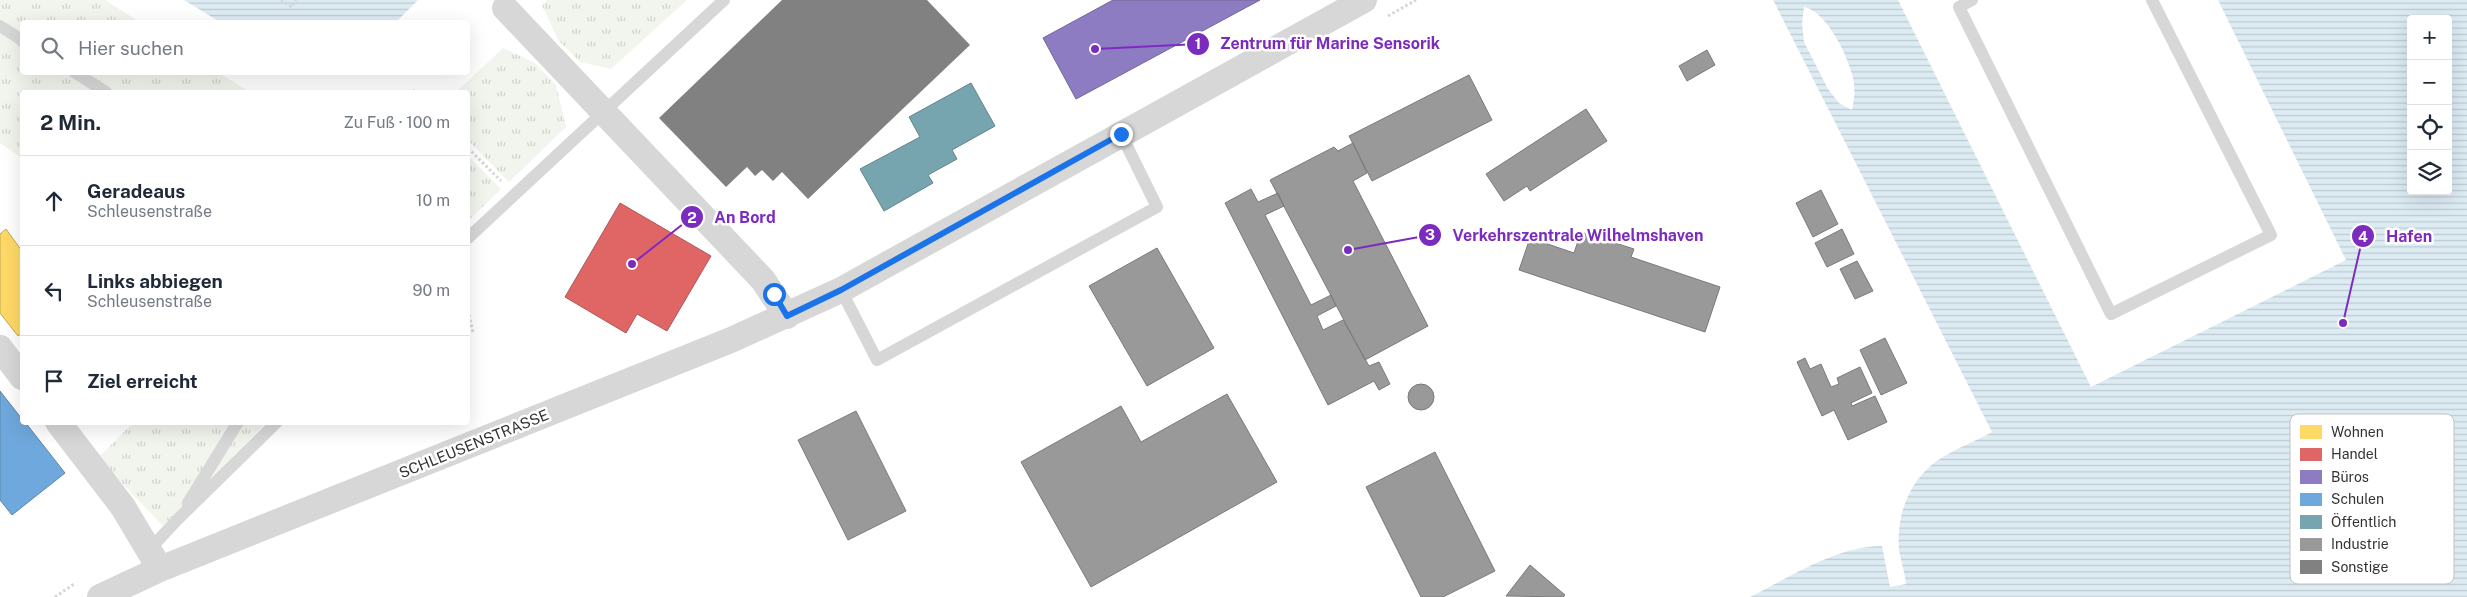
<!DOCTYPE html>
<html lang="de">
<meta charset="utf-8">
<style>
body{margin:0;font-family:"Public Sans",sans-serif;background:#f2f2f3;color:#1f2937}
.controls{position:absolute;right:15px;top:15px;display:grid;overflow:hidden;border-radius:5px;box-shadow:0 5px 20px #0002}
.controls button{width:45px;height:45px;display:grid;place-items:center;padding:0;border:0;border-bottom:1px solid #e0e1e3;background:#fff;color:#1f2937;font:25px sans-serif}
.stop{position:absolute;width:15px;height:15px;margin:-11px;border:4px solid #1a73e8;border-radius:50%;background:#fff}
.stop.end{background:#1a73e8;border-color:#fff;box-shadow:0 1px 5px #0008}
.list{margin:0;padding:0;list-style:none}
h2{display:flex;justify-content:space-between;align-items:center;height:65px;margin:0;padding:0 20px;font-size:21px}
h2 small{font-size:16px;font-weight:400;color:#747a83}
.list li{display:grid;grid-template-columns:32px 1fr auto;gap:15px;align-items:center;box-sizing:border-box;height:90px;padding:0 20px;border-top:1px solid #e0e1e3}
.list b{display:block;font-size:19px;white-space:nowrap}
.list p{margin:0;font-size:16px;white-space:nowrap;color:#747a83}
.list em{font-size:16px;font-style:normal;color:#747a83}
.icon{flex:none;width:28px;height:28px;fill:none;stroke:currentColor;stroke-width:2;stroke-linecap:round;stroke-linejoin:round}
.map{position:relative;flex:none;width:2467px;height:597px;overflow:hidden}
.search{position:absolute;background:#fff;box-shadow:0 5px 20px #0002;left:20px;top:20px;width:450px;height:55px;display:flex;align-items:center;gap:12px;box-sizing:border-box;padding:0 18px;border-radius:5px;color:#747a83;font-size:19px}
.panel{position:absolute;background:#fff;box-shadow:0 5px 20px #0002;left:20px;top:90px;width:450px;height:335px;border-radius:5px}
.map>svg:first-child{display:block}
</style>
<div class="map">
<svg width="2467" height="597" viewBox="0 0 2467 597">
<defs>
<pattern id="grass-tufts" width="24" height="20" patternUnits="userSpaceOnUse" patternTransform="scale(1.25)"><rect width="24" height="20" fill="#f1f5ed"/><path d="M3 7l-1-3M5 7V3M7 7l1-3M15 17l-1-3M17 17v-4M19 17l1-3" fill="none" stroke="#cfd2cc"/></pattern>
<pattern id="water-rules" width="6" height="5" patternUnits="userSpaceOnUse" patternTransform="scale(1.25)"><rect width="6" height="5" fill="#ddebf3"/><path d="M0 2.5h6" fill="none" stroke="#becad1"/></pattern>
</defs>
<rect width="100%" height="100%" fill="#fff"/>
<!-- grass -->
<path fill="url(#grass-tufts)" d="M0,0H105L140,22H22V72L219,73L250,92H22V158L0,143Z
M547,0H687L611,69L580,62L558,40L542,5Z
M503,48L535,63L556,85L566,127L509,182L468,140V92H456Z
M468,156L501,189L468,221Z
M133,423H266L163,526L98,458Z"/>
<!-- water -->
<path fill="url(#water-rules)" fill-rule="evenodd" d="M184,0H418L396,22H220Z
M1773,0H1898L2091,387L2346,260L2218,0H2467V597H1750C1790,577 1837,546 1882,546L1890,587L1906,584C1905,573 1901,561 1899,550C1896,512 1911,476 1943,457C1959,447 1976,441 1992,432ZM1804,7C1827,11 1851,61 1854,83C1855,93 1854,101 1852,110L1839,103L1828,89L1804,42L1802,23ZM2411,19H2448V191H2411Z"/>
<!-- homes -->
<path fill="#ffd966" stroke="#c2a757" d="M6,229L22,251V333L18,336L0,313V234Z"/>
<!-- shops -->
<path fill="#e06666" stroke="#ac5757" d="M620,203L711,256L667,331L637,314L626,333L565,297Z"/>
<!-- offices -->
<path fill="#8e7cc3" stroke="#736698" d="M1113,0H1260L1076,99L1043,38Z"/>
<!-- schools -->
<path fill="#6fa8dc" stroke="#5d85a9" d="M0,391L22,419V422H25L65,473L12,515L0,500Z"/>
<!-- public -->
<path fill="#76a5af" stroke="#62838a" d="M971,83L995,126L952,150L957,159L928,175L933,183L884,211L860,169L920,137L909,117Z"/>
<!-- industry -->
<path fill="#999" stroke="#7a7a7a" d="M1707,50L1715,65L1687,81L1679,66Z
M1469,75L1492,120L1372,181L1349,136Z
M1586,109L1607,141L1530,191L1527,186L1504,201L1486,174Z
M1353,143L1367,173L1353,181L1428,326L1365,360L1270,180L1334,147L1338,151Z
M1251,189L1258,202L1278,193L1284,206L1265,215L1311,305L1331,295L1336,306L1317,316L1323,330L1343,320L1369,366L1379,362L1390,384L1379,390L1374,381L1328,405L1225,203Z
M1821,190L1838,224L1813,237L1796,203Z
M1842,229L1854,254L1827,267L1815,243Z
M1581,232L1634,249L1631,257L1720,287L1705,332L1519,270L1530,238L1574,253Z
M1157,248L1214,348L1147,386L1089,286Z
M1857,261L1873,291L1855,299L1840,269Z
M1885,338L1907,383L1881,395L1860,350Z
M1805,358L1810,369L1821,364L1831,387L1839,384L1837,378L1860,367L1872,393L1851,403L1852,406L1875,396L1887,422L1848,440L1834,410L1822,416L1797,362Z
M1408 397a13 13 0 1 1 26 0a13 13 0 1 1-26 0Z
M1227,394L1277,482L1091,587L1021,462L1121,406L1141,442Z
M856,411L906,511L848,540L798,440Z
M1435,452L1495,571L1443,597H1421L1366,487Z
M1530,565L1565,595L1563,597L1506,596Z"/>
<!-- building -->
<path fill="#818181" d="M782,0H927L970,45L808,199L782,172L773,181L762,170L755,176L747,167L726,187L659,118Z"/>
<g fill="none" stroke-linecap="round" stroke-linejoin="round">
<!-- path -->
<path stroke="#d6d6d6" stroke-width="3" stroke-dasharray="2.5 2.5" stroke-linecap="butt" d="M281,0L292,7L296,0
M1388,16L1416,0
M413,90L415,92
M468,148L501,181
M468,310L473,333
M55,597L74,584"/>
<!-- service -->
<path stroke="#d7d7d7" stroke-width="12" d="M1972,0L1959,7L2111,314L2271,235L2152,0
M0,26L22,40
M74,72L106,92
M468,238L724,0
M841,290L877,360L1157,207L1121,134
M188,503L238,422
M149,550L177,520L277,422"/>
<!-- minor -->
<path stroke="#d7d7d7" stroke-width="26" d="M505,8L763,280L787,316
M0,348L22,377
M58,422L123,507L160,569
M100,597L160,569L731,340L841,290L1364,0"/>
</g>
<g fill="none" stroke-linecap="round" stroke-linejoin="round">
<!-- route -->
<path stroke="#1a73e8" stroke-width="6" d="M774,294L787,316L841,290L1121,134"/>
</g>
<g text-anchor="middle" stroke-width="5" stroke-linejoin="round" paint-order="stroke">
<!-- street labels -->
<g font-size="15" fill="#333" stroke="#fff">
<text transform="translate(474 444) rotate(-22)" y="5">SCHLEUSENSTRASSE</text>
</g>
</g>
<!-- legend -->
<rect x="2290" y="414" width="164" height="170" rx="8" fill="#fff" stroke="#c2c2c2" stroke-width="1"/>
<rect x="2300" y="425" width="22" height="14" fill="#ffd966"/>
<rect x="2300" y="448" width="22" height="13" fill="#e06666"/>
<rect x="2300" y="470" width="22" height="14" fill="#8e7cc3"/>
<rect x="2300" y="493" width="22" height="13" fill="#6fa8dc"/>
<rect x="2300" y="515" width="22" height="14" fill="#76a5af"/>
<rect x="2300" y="538" width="22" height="13" fill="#999"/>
<rect x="2300" y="560" width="22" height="14" fill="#818181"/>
<g font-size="14" fill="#333">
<text x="2331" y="437">Wohnen</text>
<text x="2331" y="459">Handel</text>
<text x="2331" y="482">Büros</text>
<text x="2331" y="504">Schulen</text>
<text x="2331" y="527">Öffentlich</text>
<text x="2331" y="549">Industrie</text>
<text x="2331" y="572">Sonstige</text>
</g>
<!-- callouts -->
<path fill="none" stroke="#7b2cbf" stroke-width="2" d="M1095 49L1198 44M632 264L692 217M1348 250L1430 235M2343 323L2363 236"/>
<g fill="#7b2cbf" stroke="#fff" stroke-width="2">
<circle cx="1095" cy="49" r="5"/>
<circle cx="632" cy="264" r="5"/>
<circle cx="1348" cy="250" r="5"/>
<circle cx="2343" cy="323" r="5"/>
<circle cx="1198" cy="44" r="12"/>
<circle cx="692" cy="217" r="12"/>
<circle cx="1430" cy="235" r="12"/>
<circle cx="2363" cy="236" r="12"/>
</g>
<g font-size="15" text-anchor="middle" font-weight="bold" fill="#fff">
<text x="1198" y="49">1</text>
<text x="692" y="223">2</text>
<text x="1430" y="240">3</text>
<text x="2363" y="242">4</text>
</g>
<g font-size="16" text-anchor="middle" font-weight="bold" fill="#7b2cbf" stroke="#fff" stroke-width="5" stroke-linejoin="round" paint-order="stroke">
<text x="1330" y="49">Zentrum für Marine Sensorik</text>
<text x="745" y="223">An Bord</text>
<text x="1578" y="241">Verkehrszentrale Wilhelmshaven</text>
<text x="2409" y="242">Hafen</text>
</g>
</svg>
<div class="controls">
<button>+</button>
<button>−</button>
<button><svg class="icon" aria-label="locate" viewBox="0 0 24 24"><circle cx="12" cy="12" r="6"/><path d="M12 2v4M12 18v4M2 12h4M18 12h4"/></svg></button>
<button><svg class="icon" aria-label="layers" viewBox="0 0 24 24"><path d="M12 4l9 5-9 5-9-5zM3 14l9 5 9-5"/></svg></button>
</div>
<div class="stop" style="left:774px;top:294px"></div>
<div class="stop end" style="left:1121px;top:134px"></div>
<div class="search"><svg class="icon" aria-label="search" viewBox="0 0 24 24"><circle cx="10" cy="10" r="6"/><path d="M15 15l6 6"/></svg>Hier suchen</div>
<section class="panel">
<h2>2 Min.<small>Zu Fuß · 100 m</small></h2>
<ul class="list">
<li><svg class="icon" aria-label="ahead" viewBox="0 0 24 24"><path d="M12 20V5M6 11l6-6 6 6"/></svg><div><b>Geradeaus</b><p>Schleusenstraße</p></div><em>10 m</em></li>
<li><svg class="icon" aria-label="left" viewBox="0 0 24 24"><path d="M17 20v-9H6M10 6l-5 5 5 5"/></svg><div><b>Links abbiegen</b><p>Schleusenstraße</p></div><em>90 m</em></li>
<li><svg class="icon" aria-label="arrive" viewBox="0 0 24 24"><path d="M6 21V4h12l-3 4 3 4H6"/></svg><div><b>Ziel erreicht</b></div></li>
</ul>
</section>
</div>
